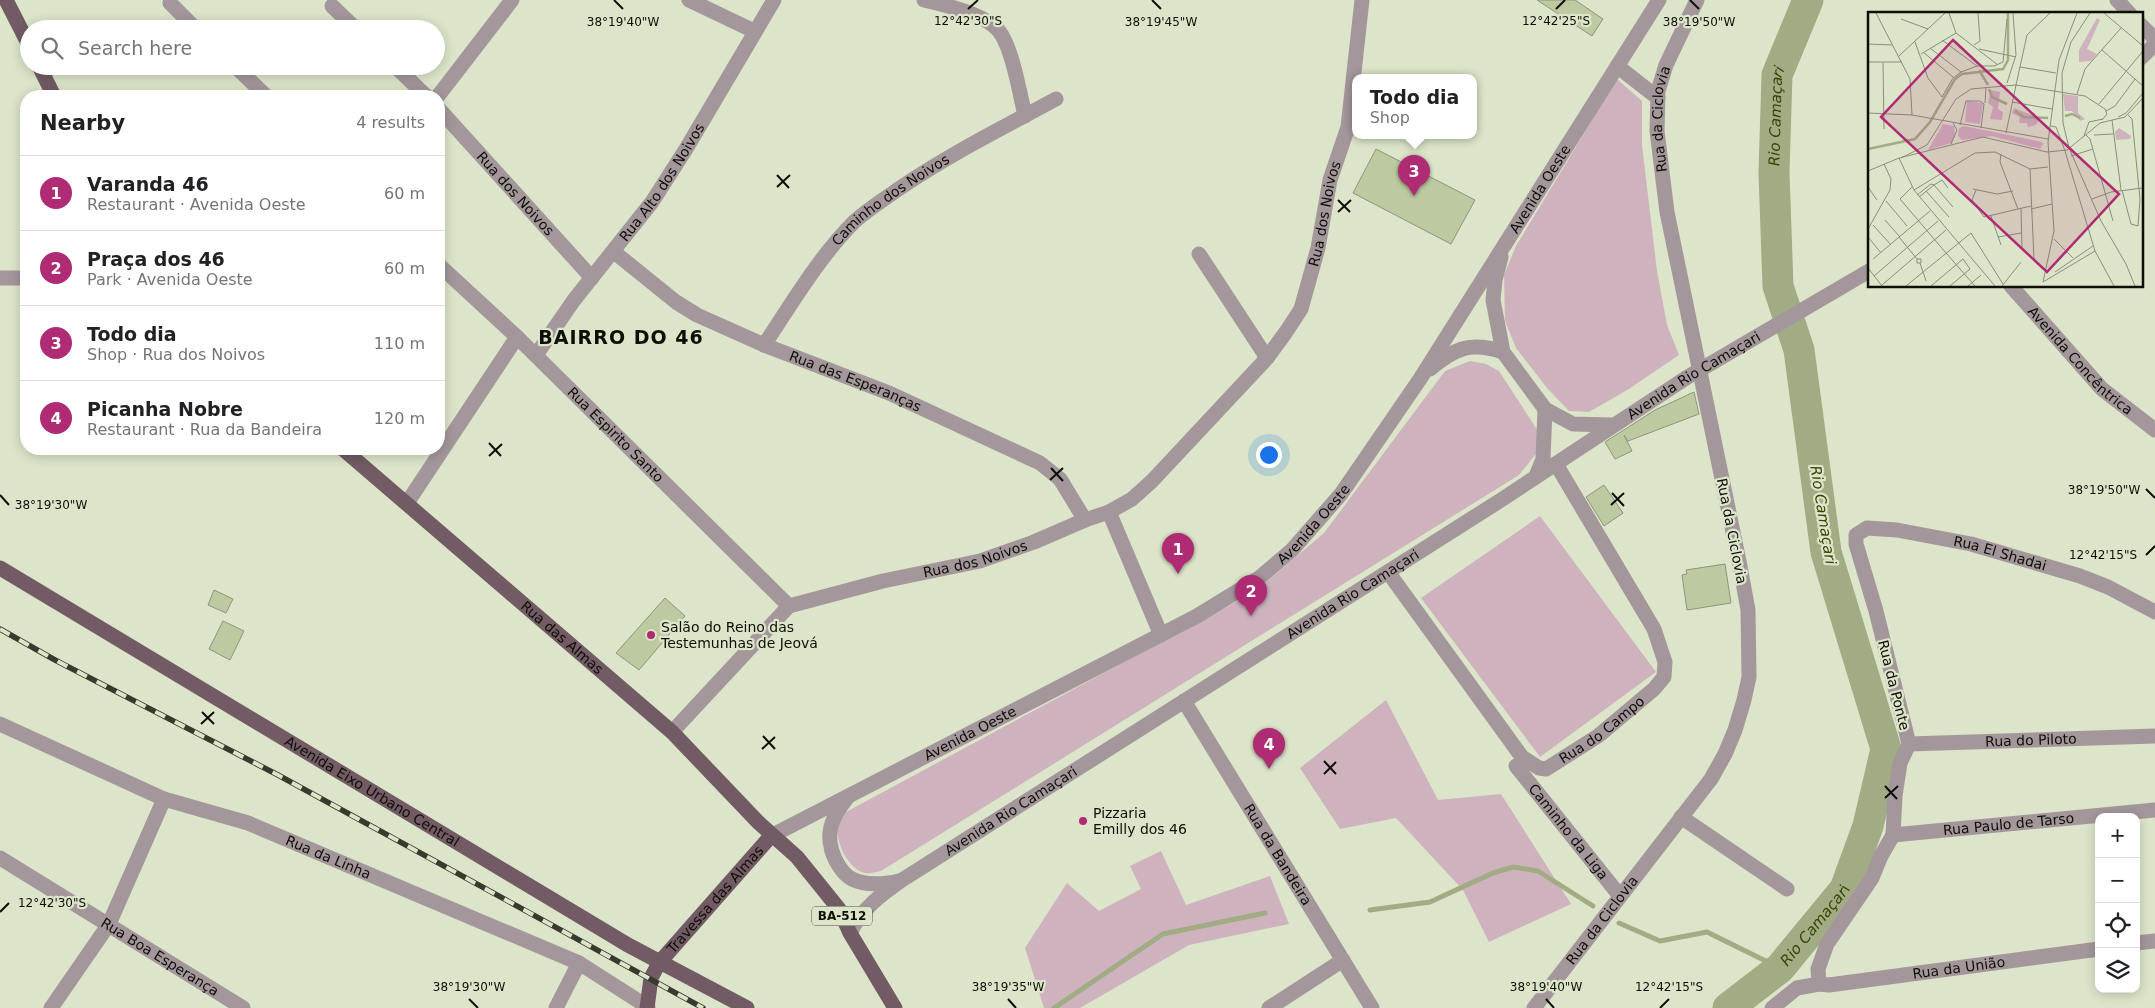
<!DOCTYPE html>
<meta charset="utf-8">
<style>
body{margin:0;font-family:"DejaVu Sans",sans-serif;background:#f6f6f6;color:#202124}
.controls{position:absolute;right:15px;bottom:15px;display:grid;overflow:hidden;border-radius:10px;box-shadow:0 2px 12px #0003}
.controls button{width:45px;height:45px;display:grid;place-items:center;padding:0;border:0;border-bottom:1px solid #e0e0e0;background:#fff;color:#202124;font:25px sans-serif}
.you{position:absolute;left:1268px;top:454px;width:18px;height:18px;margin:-12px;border:4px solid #fff;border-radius:50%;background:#1a73e8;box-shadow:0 0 0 8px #1a73e833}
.badge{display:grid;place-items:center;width:32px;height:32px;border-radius:50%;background:#af2b73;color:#fff;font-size:16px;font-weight:700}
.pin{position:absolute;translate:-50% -41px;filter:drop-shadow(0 1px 2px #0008)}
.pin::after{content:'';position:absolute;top:26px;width:18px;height:15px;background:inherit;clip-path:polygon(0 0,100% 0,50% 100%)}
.popup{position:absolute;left:1352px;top:74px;width:125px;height:65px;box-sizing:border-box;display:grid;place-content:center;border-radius:10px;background:#fff;filter:drop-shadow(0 1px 4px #0005);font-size:16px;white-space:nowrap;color:#757577}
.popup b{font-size:19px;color:#202124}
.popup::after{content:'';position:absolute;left:50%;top:100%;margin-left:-10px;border:10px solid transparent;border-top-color:#fff}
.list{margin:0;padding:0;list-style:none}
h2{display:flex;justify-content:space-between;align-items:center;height:65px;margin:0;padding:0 20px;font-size:21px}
h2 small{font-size:16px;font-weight:400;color:#757577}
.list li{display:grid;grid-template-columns:32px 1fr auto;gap:15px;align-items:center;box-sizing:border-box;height:75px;padding:0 20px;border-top:1px solid #e0e0e0}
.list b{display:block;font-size:19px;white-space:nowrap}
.list p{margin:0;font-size:16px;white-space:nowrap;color:#757577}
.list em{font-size:16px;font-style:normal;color:#757577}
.icon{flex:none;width:28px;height:28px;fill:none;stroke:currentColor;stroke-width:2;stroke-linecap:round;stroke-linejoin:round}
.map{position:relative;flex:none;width:2155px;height:1008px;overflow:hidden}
.search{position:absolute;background:#fff;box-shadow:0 2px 12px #0003;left:20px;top:20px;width:425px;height:55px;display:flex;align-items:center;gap:12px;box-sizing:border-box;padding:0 18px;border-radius:28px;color:#757577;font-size:19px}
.panel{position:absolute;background:#fff;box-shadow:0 2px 12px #0003;left:20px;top:90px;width:425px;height:365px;border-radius:20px}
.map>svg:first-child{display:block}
</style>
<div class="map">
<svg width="2155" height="1008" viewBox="0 0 2155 1008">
<rect width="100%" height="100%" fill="#dce5c9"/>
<!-- green -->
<path fill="#ceb3be" d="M1617,79L1642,101V145L1657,271L1667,325L1679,355L1629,389L1589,412L1569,411L1547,388L1516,348L1505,321L1504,275L1516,246Z
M1470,361L1486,364L1499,371L1538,431L1536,454L1519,475L881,871C876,872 869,874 865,873C849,870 835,842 838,827C839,822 844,816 846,812L1256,591L1324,533L1445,371Z
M1540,516L1656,672L1540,757L1421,598Z
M1386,700L1438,800L1501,794L1571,904L1489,942L1463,890L1396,818L1340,829L1300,768Z
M1161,851L1186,905L1270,876L1289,924L1189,945L1080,1008H1044L1025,948L1067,883L1099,911L1141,889L1130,866Z"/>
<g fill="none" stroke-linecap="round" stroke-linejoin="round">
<!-- stream -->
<path stroke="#a1ac85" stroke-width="5" d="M1370,910L1430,902L1493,873L1513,867L1538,871L1593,906
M1619,923L1660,941L1707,932L1780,968
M1054,1008L1163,934L1265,913"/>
<!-- river -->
<path stroke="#a1ac85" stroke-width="31" id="s1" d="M1728,1008L1780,968L1845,889L1868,826L1886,749L1826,552L1799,350L1778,286L1774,173L1777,75L1808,0"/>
</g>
<!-- building -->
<path fill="#bdcaa1" stroke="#8d957b" d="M1537,0H1575L1603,19L1592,36Z
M1376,149L1475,200L1451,244L1353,193Z
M1694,392L1699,414L1628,441L1624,435L1632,451L1615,459L1605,442L1655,410Z
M1604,485L1623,513L1604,526L1586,497Z
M1725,564L1731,603L1687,610L1682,575L1687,574L1686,570Z
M214,590L233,599L226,613L208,605Z
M665,598L685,616L639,670L616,653Z
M223,621L244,631L230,660L209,649Z"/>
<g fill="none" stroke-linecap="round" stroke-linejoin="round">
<!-- minor -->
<g stroke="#a4979c" stroke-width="15">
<path d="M689,0L754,31"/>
<path d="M924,0C945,5 985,14 999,31C1012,47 1020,94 1025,116"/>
<path d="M2117,0L2130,14"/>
<path d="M170,3L196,29"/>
<path d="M332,6L356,29"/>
<path d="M2141,25L2155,39"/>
<path d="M2141,58L2155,44"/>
<path d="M235,66L266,96"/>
<path d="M395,66L426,96"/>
<path d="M1617,66L1658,98"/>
<path d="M438,96L512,0"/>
<path id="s2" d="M439,109L592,278"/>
<path id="s3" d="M614,252L676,302L697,315L764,345L889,393L1040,463L1060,479L1085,520"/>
<path d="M1199,254L1267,358"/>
<path d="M1501,257L1495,280L1493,300L1503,352L1545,409L1573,424L1612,425"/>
<path id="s4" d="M439,265L517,337L789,606"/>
<path d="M0,278H26"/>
<path id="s5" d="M2011,286L2102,389L2155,430"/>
<path id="s6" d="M764,345C792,303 819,257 854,222C867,210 883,200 897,190C948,155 1002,128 1056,99"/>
<path id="s7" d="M536,355L574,300L652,202L686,149L774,0"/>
<path d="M1430,369C1455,348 1471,341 1503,352"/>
<path d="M1536,476L1543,459L1545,409"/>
<path d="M407,503L517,337"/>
<path d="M1109,512L1161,635"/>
<path id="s8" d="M1388,572L1522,757L1539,768L1546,769L1598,736L1654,689L1664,677L1665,662L1654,629L1556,464"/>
<path id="s9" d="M1184,701L1372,1008"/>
<path id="s10" d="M0,724L164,799L248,823L579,963L648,1007"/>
<path id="s11" d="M672,732L789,606L883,581L980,561L1034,542L1085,520L1109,512L1132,499L1152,481L1267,358L1286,332L1301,309L1318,248L1330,180L1348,127L1362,0"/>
<path id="s12" d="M1909,744L2155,736"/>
<path id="s13" d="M1516,766L1620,896"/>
<path d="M847,798C831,818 824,835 835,859C839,867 844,875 852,879C866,886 885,884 899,881"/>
<path d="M1681,817L1787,889"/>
<path id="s14" d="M1893,835L2155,810"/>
<path id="s15" d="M771,836L1197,616L1259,578L1292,550L1341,494L1420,379L1659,0"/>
<path id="s16" d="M0,858L243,1008"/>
<path id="s17" d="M850,933C862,909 880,895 902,880L1501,500L1686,378L1869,271"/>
<path d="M2136,943L2155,941"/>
<path id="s18" d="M1819,984L1829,985L2099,949"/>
<path d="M51,1008L109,924L164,799"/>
<path d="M556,1008L579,963"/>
<path d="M1269,1008L1343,960"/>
<path id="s19" d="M1534,1008L1711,779L1725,754L1735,730L1744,700L1749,677L1748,610L1740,566L1667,212L1657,131L1658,91L1666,65L1697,0"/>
<path id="s20" d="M1772,1008L1797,988L1819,984L1818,969L1827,944L1872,878L1881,856L1893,835L1895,796L1900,763L1909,744L1876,611L1856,544V535L1867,528L1897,530L1971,544L2080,576L2108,587L2155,612"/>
</g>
<!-- major -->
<g stroke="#725b64" stroke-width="15">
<path d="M6,0L29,45"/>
<path d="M39,66L54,96"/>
<path id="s21" d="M343,449L672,732L759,823L797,857L839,909L850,933L895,1008"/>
<path id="s22" d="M0,568L628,945L747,1008"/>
<path id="s23" d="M647,1008L651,978L659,963L771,836"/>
</g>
<defs>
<path id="rail" d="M0,629L55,660L278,775L703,1008"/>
</defs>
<!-- rail casing -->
<use href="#rail" stroke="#373a2d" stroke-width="5.5"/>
<!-- rail -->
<use href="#rail" stroke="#dce5c9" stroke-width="4" stroke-dasharray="11" stroke-linecap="butt"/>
</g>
<!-- ticks -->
<path fill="none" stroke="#0d0f06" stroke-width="2" d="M614,0L623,9M1152,0L1161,9M1690,0L1699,9M968,9L978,0M1556,9L1565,0M777,175L789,188M777,187L790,175M1338,200L1350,212M1338,212L1351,200M489,443L501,456M489,456L502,444M1051,468L1063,481M1050,480L1063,468M2146,489L2155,498M1612,493L1624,506M0,495L9,505M1611,505L1624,493M2146,555L2155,546M202,712L214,724M201,724L214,712M763,736L775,749M762,749L775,737M1324,761L1336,774M1324,774L1336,762M1885,786L1897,799M1885,798L1898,786M0,912L9,903M469,999L478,1008M1008,999L1016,1008M1546,999L1554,1008M1660,1008L1669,999"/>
<!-- markers -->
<g fill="#af2b73" stroke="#dce5c9" stroke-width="2">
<circle cx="651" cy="635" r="5"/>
<circle cx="1083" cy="821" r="5"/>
</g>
<g text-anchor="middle" stroke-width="4.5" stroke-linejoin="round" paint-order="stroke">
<!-- shield labels -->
<rect fill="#dce5c9" stroke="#4b4f40" stroke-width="1" x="812" y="906.5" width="60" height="19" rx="4"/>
<g font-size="12" font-weight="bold" fill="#0d0f06">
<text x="842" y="920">BA-512</text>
</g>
<!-- street labels -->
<g font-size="14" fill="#0d0f06" stroke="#dce5c9">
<text dy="5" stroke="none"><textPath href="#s19" startOffset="966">Rua da Ciclovia</textPath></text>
<text dy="5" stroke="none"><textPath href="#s7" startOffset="214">Rua Alto dos Noivos</textPath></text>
<text dy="5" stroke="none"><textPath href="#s15" startOffset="1034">Avenida Oeste</textPath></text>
<text dy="5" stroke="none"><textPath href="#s2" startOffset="114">Rua dos Noivos</textPath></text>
<text dy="5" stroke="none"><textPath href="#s6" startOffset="195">Caminho dos Noivos</textPath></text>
<text dy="5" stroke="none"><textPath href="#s11" startOffset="886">Rua dos Noivos</textPath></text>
<text dy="5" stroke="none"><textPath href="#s5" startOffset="102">Avenida Concêntrica</textPath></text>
<text dy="5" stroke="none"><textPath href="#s17" startOffset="1014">Avenida Rio Camaçari</textPath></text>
<text dy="5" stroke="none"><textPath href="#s3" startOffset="276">Rua das Esperanças</textPath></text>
<text dy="5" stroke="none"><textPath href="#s4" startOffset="245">Rua Espirito Santo</textPath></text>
<text dy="5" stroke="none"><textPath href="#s15" startOffset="629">Avenida Oeste</textPath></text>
<text transform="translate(1732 531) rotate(79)" y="5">Rua da Ciclovia</text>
<text dy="5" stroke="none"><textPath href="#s20" startOffset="682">Rua El Shadai</textPath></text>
<text dy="5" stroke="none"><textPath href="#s11" startOffset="364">Rua dos Noivos</textPath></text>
<text dy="5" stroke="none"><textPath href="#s17" startOffset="609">Avenida Rio Camaçari</textPath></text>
<text dy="5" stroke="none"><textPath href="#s21" startOffset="289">Rua das Almas</textPath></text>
<text transform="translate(1894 685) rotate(76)" y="5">Rua da Ponte</text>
<text dy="5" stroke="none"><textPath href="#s8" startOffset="324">Rua do Campo</textPath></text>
<text dy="5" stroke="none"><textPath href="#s15" startOffset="224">Avenida Oeste</textPath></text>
<text dy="5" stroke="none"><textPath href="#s12" startOffset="122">Rua do Piloto</textPath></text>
<text dy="5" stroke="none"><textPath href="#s22" startOffset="434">Avenida Eixo Urbano Central</textPath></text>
<text dy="5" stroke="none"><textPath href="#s17" startOffset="204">Avenida Rio Camaçari</textPath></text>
<text dy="5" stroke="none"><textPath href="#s14" startOffset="116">Rua Paulo de Tarso</textPath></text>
<text dy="5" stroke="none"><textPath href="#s13" startOffset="84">Caminho da Liga</textPath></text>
<text dy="5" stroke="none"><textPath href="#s9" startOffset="180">Rua da Bandeira</textPath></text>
<text dy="5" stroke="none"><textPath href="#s10" startOffset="355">Rua da Linha</textPath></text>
<text dy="5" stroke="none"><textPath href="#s23" startOffset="132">Travessa das Almas</textPath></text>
<text dy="5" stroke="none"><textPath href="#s19" startOffset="111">Rua da Ciclovia</textPath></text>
<text dy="5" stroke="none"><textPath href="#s16" startOffset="188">Rua Boa Esperança</textPath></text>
<text dy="5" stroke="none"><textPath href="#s18" startOffset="141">Rua da União</textPath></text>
</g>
<!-- poi labels -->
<g font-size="14" fill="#0d0f06" stroke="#dce5c9" text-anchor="start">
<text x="661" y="632">Salão do Reino das<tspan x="661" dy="16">Testemunhas de Jeová</tspan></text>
<text x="1093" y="818">Pizzaria<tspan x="1093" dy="16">Emilly dos 46</tspan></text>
</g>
<!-- water labels -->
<g font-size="15" font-style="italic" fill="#384502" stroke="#dce5c9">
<text dy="5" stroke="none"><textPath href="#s1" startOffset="961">Rio Camaçari</textPath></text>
<text transform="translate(1823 515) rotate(81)" y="5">Rio Camaçari</text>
<text dy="5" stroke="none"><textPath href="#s1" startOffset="121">Rio Camaçari</textPath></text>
</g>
<!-- district labels -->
<g font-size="19" font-weight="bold" letter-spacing="1" fill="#0d0f06" stroke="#dce5c9">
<text x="621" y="344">BAIRRO DO 46</text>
</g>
</g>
<!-- overview -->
<g transform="translate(1868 12)">
<rect width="275" height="275" fill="#dce5c9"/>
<path d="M229,6L232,8L219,37L229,42L223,49L211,50V38ZM123,78L132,80L130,97L135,100L134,108L122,107L125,95L120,91ZM195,82L210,84V101L217,107L212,109L204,99H197ZM99,89L115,91L112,112L97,110ZM146,96L172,106L168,113L160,115L159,111H151L152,105L144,101ZM75,112L86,114L87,124L83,131L60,138ZM96,114L174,130L175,132L172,137L124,124L94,128L90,124L91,116ZM251,116L263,124L262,127L248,128L247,120Z" fill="#ceb3be"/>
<path fill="none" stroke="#a1ac85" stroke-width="2.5" d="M111,58L120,73M121,77L124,85L139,92M147,99L156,105L180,106M197,104L204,102L212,106M0,137L47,127L62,110L87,67L94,62L135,57L140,48V1"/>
<path fill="none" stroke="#898f7b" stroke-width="1" d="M8,1L42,67L44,103M81,1L88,21M182,1L159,23L148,73L217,84L237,97L239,102L234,108M236,1L275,34M33,7L60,17M88,21L130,53M74,28L109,54M47,30L60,66L74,85L85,66L93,60L109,54H126L135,50L139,7M0,32L24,33M106,33L112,29L110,1M62,36L93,60M111,37L148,45M234,38L275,74M55,40L85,65M53,42L88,21M31,44L77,1M0,50H34M15,51L16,117M152,55L188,61M139,71L148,43L145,1M209,82L217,57L253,16M144,90L184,97M117,91L118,75M231,92L275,39M238,99L247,94L267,67M0,101L44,103L180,127M250,105L258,101L275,81M244,108L253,178M92,113L98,89H112L116,92L113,116M183,114L188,115L197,139L227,239L175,270L186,219L180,130L191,48L209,1M218,123L222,127L245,209M226,123L245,122M216,124L221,110L235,107M83,132L89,118L85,111M201,136L233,209L258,252L267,274M201,136L195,111L194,61L203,30L222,1M179,140L199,138L232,111L257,105L275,86M133,142L132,150L150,197M203,144L225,137M31,146L46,178L127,274M33,146L59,133L88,87L103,77L148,73L138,121M162,157L166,248M0,159L31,146L115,125L179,140M0,175L9,188M44,175L32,187L78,241M80,176L74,168L66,173L85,195M105,177L129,182L145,179M46,178L107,141L127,140L162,157L180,155M108,178L104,188L116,205L163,194M254,178L263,212L270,214L272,187L264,107L260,103M58,179L81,205M49,183L63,172M51,185L66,173L63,172M224,187L243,180L275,176M18,189L39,214M153,196L154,236M163,197L184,192M123,204L133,233M17,208L32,225M5,213L23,233M0,217L22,178L23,167L16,152M0,225L13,241M31,225L49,247M130,225L153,221M186,227L205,246M227,239L246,274M78,241L107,274M5,247L62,199M49,247H53V251H49ZM52,251L58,269M0,256L14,274M187,260L225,234M6,264L70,209M14,273L78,218M38,274L103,221L135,272M63,274L95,247L102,257L82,274M100,274L113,263M134,274L153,250"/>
<path fill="#af2b73" fill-opacity="0.15" stroke="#af2b73" stroke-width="2.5" d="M85,28L251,182L179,260L13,105Z"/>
<rect width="275" height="275" fill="none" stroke="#0d0f06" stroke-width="2.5"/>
</g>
<g font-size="12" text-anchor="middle" fill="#0d0f06" stroke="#dce5c9" stroke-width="4.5" stroke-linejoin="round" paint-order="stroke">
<text x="968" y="25">12°42'30"S</text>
<text x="1556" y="25">12°42'25"S</text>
<text x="623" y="26">38°19'40"W</text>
<text x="1161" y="26">38°19'45"W</text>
<text x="1699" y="26">38°19'50"W</text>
<text x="2104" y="494">38°19'50"W</text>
<text x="51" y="509">38°19'30"W</text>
<text x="2103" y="559">12°42'15"S</text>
<text x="52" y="907">12°42'30"S</text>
<text x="469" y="991">38°19'30"W</text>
<text x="1008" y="991">38°19'35"W</text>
<text x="1546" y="991">38°19'40"W</text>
<text x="1669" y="991">12°42'15"S</text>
</g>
</svg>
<div class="controls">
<button>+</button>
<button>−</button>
<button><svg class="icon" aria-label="locate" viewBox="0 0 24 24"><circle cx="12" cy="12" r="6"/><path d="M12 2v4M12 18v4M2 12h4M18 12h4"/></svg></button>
<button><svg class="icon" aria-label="layers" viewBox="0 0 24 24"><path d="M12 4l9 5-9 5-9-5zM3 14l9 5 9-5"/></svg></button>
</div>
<div class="you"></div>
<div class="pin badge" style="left:1178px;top:574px">1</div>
<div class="pin badge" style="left:1251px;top:616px">2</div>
<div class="pin badge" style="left:1414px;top:196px">3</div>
<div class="popup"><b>Todo dia</b>Shop</div>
<div class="pin badge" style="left:1269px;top:769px">4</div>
<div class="search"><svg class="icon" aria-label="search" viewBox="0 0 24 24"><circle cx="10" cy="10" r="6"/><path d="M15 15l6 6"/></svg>Search here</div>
<section class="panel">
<h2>Nearby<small>4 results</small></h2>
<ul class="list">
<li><span class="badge">1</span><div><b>Varanda 46</b><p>Restaurant · Avenida Oeste</p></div><em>60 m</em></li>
<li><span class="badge">2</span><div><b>Praça dos 46</b><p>Park · Avenida Oeste</p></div><em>60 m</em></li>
<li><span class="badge">3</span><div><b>Todo dia</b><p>Shop · Rua dos Noivos</p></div><em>110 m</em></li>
<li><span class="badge">4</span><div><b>Picanha Nobre</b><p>Restaurant · Rua da Bandeira</p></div><em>120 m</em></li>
</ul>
</section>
</div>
